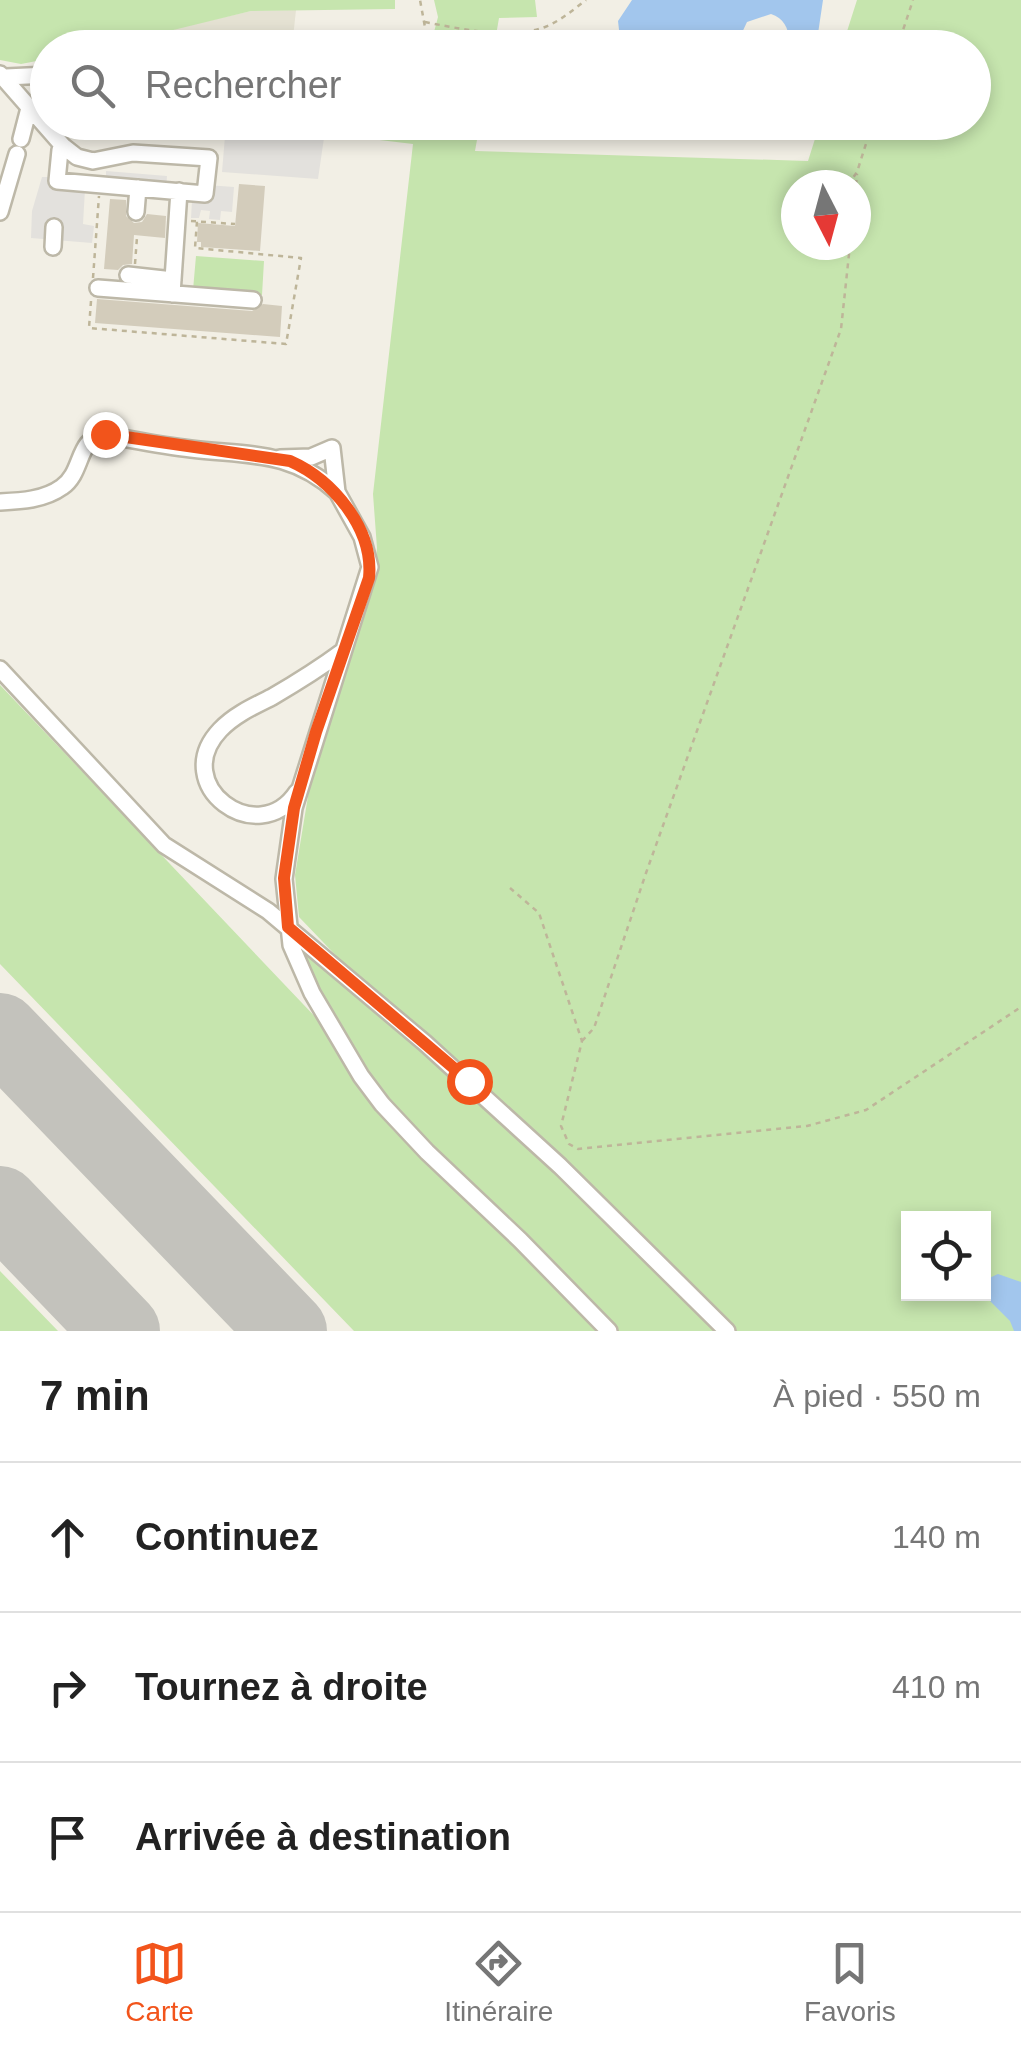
<!DOCTYPE html>
<html lang="fr">
<meta charset="utf-8">
<style>
body{margin:0;font-family:Arial,sans-serif;background:#f2f2f2;color:#222}
.controls{position:absolute;right:30px;bottom:30px;display:grid;overflow:hidden;border-radius:0px;box-shadow:0 5px 15px #0003}
.controls button{width:90px;height:90px;display:grid;place-items:center;padding:0;border:0;border-bottom:2px solid #e0e0e0;background:#fff;color:#222;font:50px sans-serif}
.compass{position:absolute;left:781px;top:170px;width:90px;height:90px;border-radius:50%;background:#fff;box-shadow:0 5px 15px #0003;rotate:174deg}
.stop{position:absolute;width:30px;height:30px;margin:-22px;border:8px solid #f2541b;border-radius:50%;background:#fff}
.stop.end{background:#f2541b;border-color:#fff;box-shadow:0 2px 10px #0008}
.list{margin:0;padding:0;list-style:none}
h2{display:flex;justify-content:space-between;align-items:center;height:130px;margin:0;padding:0 40px;font-size:42px}
h2 small{font-size:32px;font-weight:400;color:#767676}
.list li{display:grid;grid-template-columns:65px 1fr auto;gap:30px;align-items:center;box-sizing:border-box;height:150px;padding:0 40px;border-top:2px solid #e0e0e0}
.list b{display:block;font-size:38px;white-space:nowrap}
.list em{font-size:32px;font-style:normal;color:#767676}
.icon{flex:none;width:55px;height:55px;fill:none;stroke:currentColor;stroke-width:2;stroke-linecap:round;stroke-linejoin:round}
.map{position:relative;flex:none;width:1021px;height:1331px;overflow:hidden}
.search{position:absolute;background:#fff;box-shadow:0 5px 15px #0003;left:30px;right:30px;top:30px;height:110px;display:flex;align-items:center;gap:25px;box-sizing:border-box;padding:0 35px;border-radius:55px;color:#767676;font-size:38px}
.sheet{height:580px;background:#fff}
nav{display:flex;justify-content:space-around;align-items:center;box-sizing:border-box;height:140px;border-top:2px solid #e0e0e0;background:#fff;font-size:28px;color:#767676}
nav a{display:grid;justify-items:center;gap:5px}
nav .on{color:#f2541b}
.map>svg:first-child{display:block}
</style>
<div class="map">
<svg width="1021" height="1331" viewBox="0 0 1021 1331">
<rect width="100%" height="100%" fill="#f2efe5"/>
<!-- residential -->
<path fill="#e5e2d3" d="M296,10L292,47L129,48L157,34L190,25L251,11Z"/>
<!-- green -->
<path fill="#c6e5ae" fill-rule="evenodd" d="M0,0H395V9L251,11L157,34L129,47L48,48L47,59L21,64L0,60Z
M434,0H535L537,17L499,18L494,47H430L438,17Z
M857,0H1021V1331H736L557,1151L369,990L299,917L295,875L314,760L374,583L377,548L373,494L413,144L238,123L405,122L416,130L418,123H480L475,151L808,161L820,123L974,122V48L842,47ZM796,185H856V245H796ZM908,1218H984V1294H908Z
M196,256L264,261L262,295L193,290Z
M0,685L322,1024L367,1099L393,1130L515,1242L602,1331H354L0,964Z
M301,942L469,1081L727,1331H616L426,1146L381,1091L315,981Z
M0,1271L58,1331H0Z"/>
<!-- parking -->
<path fill="#e3e1dd" d="M237,125L325,131L318,179L222,172L225,136L236,137Z
M106,171L167,176L166,190L106,185Z
M42,177H51L50,183L60,186L85,189L83,224L94,226L92,243L31,238L32,211Z
M193,184L234,187L232,212L221,211L220,220L209,219L210,211L201,210L199,218H191Z"/>
<!-- water -->
<path fill="#a2c6ed" d="M632,0H823L816,47H788C791,33 786,19 771,14L747,22L739,39L740,47H621L618,21Z
M998,1274L1021,1282V1331H1014L1010,1321L983,1294L987,1279Z"/>
<g fill="none" stroke-linecap="round" stroke-linejoin="round">
<!-- runway -->
<path stroke="#c3c2bc" stroke-width="78" d="M0,1032L288,1331
M0,1205L121,1331"/>
</g>
<!-- building -->
<path fill="#d3ccbb" d="M239,184L265,186L260,251L201,247V242H197L198,223L235,226Z
M110,199L126,200V216L134,223L142,222L147,214L166,216L165,238L134,235L132,264L123,265L118,270L104,269Z
M97,299L252,311L263,304L282,306L280,337L95,323Z"/>
<g fill="none" stroke-linecap="round" stroke-linejoin="round">
<defs>
<path id="minor" d="M0,74L63,146L77,157L93,161L133,153L209,158L205,194L57,181L60,150L63,146
M6,77L48,75
M21,139L29,108
M0,212L17,154
M136,212L138,188
M53,247L54,227
M128,275L173,280
M98,288L253,300
M172,294L179,191
M280,458L311,457L332,448L337,492L362,537L370,567L294,808L284,879L291,945L312,993L361,1076L382,1104L427,1152L520,1240L609,1331
M0,502C21,501 44,500 62,487C84,472 76,438 105,435C134,440 162,446 191,449C249,456 290,450 337,492
M0,669L164,845L268,911L425,1043L560,1166L727,1331
M297,792C258,851 168,785 220,730C234,715 254,706 272,697C296,683 320,668 343,651"/>
</defs>
<!-- minor casing -->
<use href="#minor" stroke="#bdb8a8" stroke-width="20"/>
<!-- path -->
<path stroke="#beb599" stroke-width="2.5" stroke-dasharray="5 5" stroke-linecap="butt" d="M425,22C461,29 510,40 545,27C560,21 573,10 586,0
M413,48L427,38L420,0
M897,48L913,0
M848,185L857,172L873,122
M856,185L857,174
M191,221L235,224
M135,264L137,237
M93,278L99,196
M91,301L89,328L286,344L301,258L195,248L197,221
M510,888L539,913L582,1041L561,1126L569,1144L578,1149L807,1126L866,1110L1021,1007
M582,1041L594,1028L646,873L841,329L850,245"/>
<!-- minor -->
<use href="#minor" stroke="#fff" stroke-width="15"/>
</g>
<g fill="none" stroke-linecap="round" stroke-linejoin="round">
<!-- route -->
<path stroke="#f2541b" stroke-width="12" d="M105,434L290,461C333,480 374,529 369,578L316,732L294,808L284,878L288,927L469,1081"/>
</g>
</svg>
<div class="controls">
<button><svg class="icon" aria-label="locate" viewBox="0 0 24 24"><circle cx="12" cy="12" r="6"/><path d="M12 2v4M12 18v4M2 12h4M18 12h4"/></svg></button>
</div>
<svg class="compass" viewBox="-18 -18 36 36"><path d="M0-13l5 13h-10z" fill="#e53935"/><path d="M0 13l5-13h-10z" fill="#767676"/></svg>
<div class="stop" style="left:469px;top:1081px"></div>
<div class="stop end" style="left:105px;top:434px"></div>
<div class="search"><svg class="icon" aria-label="search" viewBox="0 0 24 24"><circle cx="10" cy="10" r="6"/><path d="M15 15l6 6"/></svg>Rechercher</div>
</div>
<section class="sheet">
<h2>7 min<small>À pied · 550 m</small></h2>
<ul class="list">
<li><svg class="icon" aria-label="ahead" viewBox="0 0 24 24"><path d="M12 20V5M6 11l6-6 6 6"/></svg><div><b>Continuez</b></div><em>140 m</em></li>
<li><svg class="icon" aria-label="right" viewBox="0 0 24 24"><path d="M7 20v-9h11M14 6l5 5-5 5"/></svg><div><b>Tournez à droite</b></div><em>410 m</em></li>
<li><svg class="icon" aria-label="arrive" viewBox="0 0 24 24"><path d="M6 21V4h12l-3 4 3 4H6"/></svg><div><b>Arrivée à destination</b></div></li>
</ul>
</section>
<nav>
<a class="on"><svg class="icon" aria-label="map" viewBox="0 0 24 24"><path d="M3 6l6-2 6 2 6-2v14l-6 2-6-2-6 2zM9 4v14M15 6v14"/></svg>Carte</a>
<a><svg class="icon" aria-label="directions" viewBox="0 0 24 24"><path d="M12 3l9 9-9 9-9-9zM9 14v-3h6M13 9l2 2-2 2"/></svg>Itinéraire</a>
<a><svg class="icon" aria-label="saved" viewBox="0 0 24 24"><path d="M7 4h10v16l-5-4-5 4z"/></svg>Favoris</a>
</nav>
